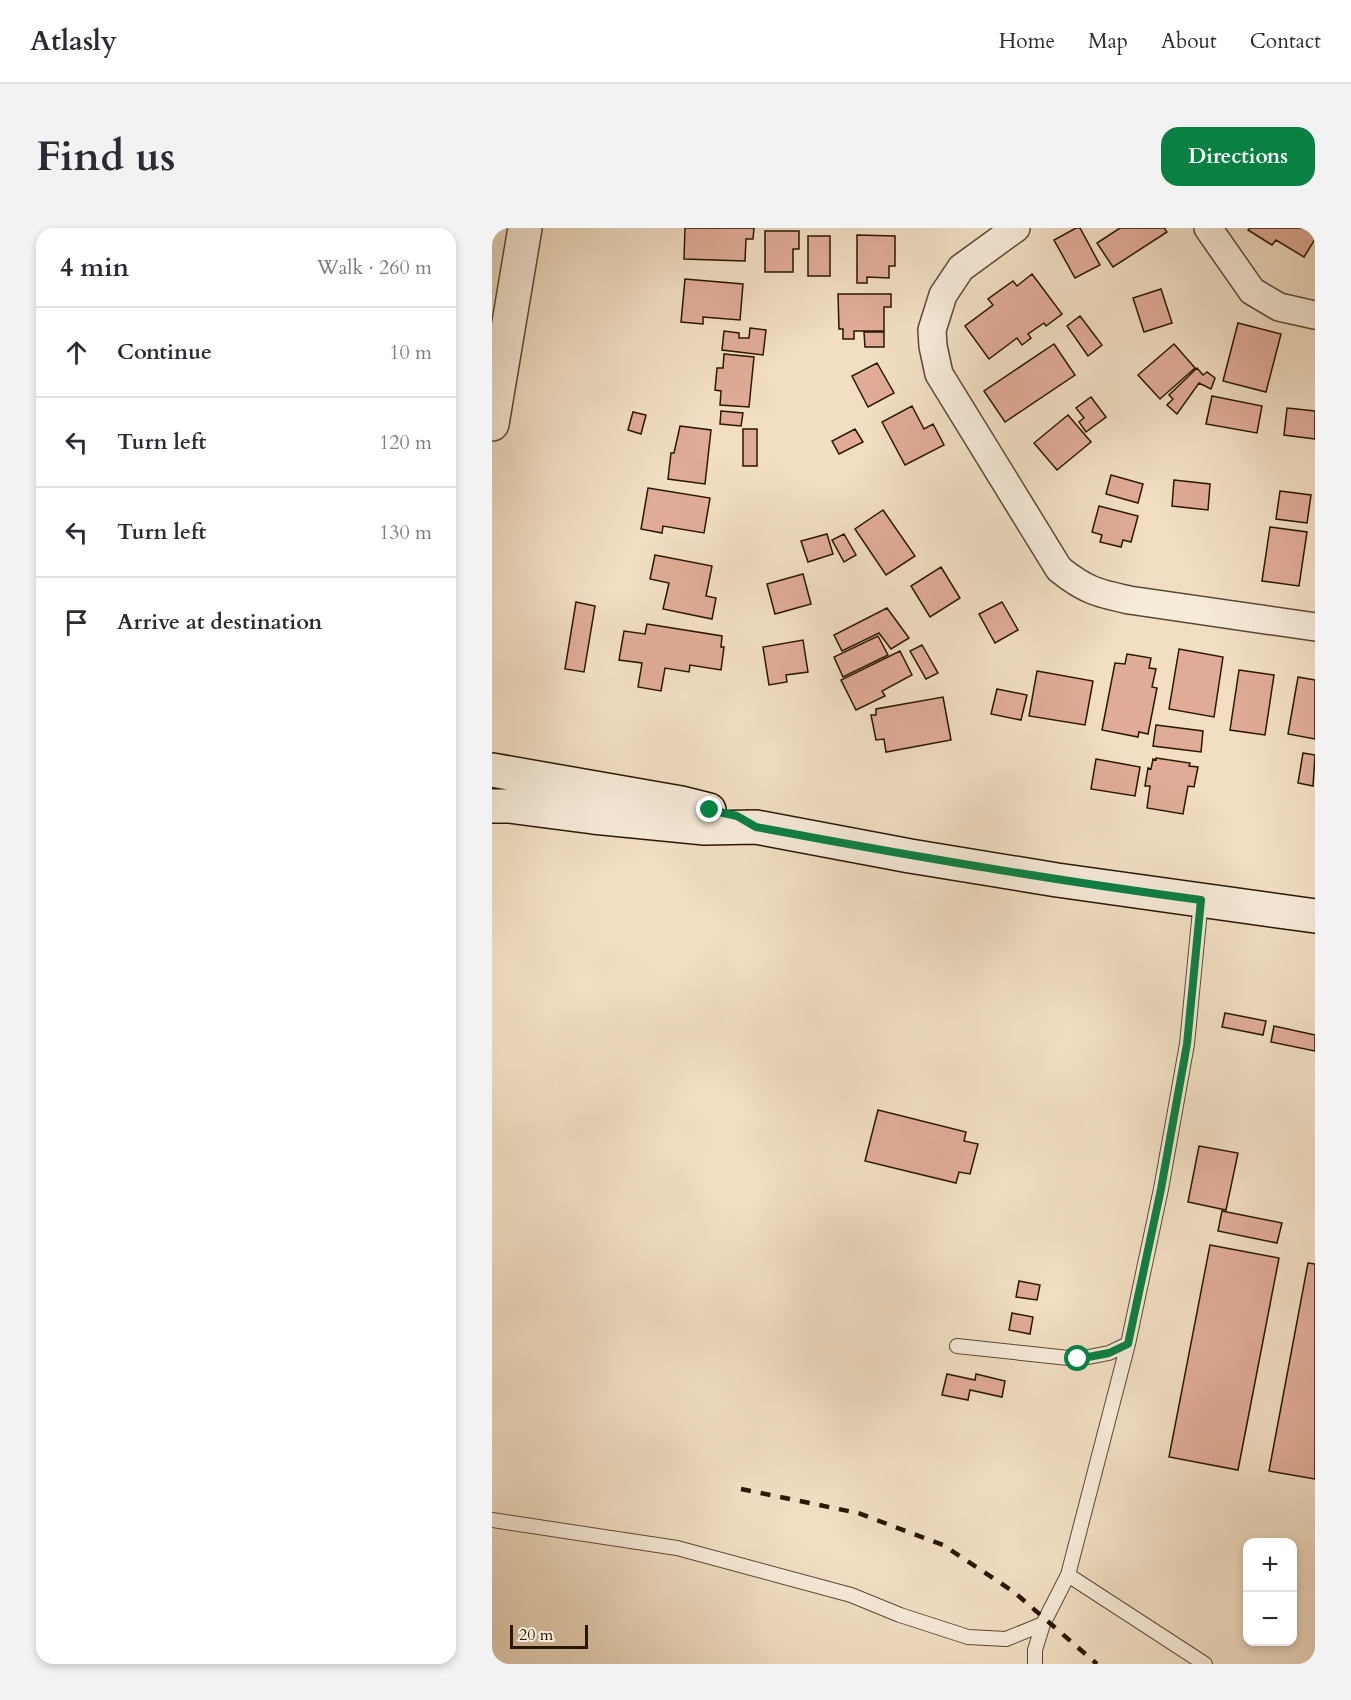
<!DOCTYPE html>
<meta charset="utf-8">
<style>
body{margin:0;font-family:Cardo,serif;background:#f2f2f3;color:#2b2b33}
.controls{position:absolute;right:18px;bottom:18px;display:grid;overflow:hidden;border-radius:12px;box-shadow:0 3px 9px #0003}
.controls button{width:54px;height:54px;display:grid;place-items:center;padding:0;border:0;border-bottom:2px solid #e1e1e2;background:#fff;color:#2b2b33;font:30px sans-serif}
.scale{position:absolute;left:18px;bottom:15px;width:78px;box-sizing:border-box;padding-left:6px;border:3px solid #2a1701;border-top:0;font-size:16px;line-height:21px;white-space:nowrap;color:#2a1701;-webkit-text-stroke:4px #f6ead8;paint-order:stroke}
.stop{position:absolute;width:18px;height:18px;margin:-14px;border:4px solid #0b8043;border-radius:50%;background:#fff}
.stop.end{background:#0b8043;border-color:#fff;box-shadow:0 2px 6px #0008}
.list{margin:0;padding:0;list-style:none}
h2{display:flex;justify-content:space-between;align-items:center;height:78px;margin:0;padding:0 24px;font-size:26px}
h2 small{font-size:20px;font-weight:400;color:#7c7c81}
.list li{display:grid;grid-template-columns:39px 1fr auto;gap:18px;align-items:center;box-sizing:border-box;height:90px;padding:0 24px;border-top:2px solid #e1e1e2}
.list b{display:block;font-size:22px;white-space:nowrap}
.list em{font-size:20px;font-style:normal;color:#7c7c81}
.icon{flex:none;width:33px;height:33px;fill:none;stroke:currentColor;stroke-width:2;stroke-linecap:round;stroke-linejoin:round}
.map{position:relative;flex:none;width:823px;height:1436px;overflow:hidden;border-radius:18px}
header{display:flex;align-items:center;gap:36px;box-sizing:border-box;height:84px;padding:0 30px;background:#fff;border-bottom:2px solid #e1e1e2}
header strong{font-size:28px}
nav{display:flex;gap:33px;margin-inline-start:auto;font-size:21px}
.intro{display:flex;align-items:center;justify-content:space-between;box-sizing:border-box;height:144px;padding:0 36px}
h1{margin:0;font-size:42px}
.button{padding:15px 27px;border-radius:18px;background:#0b8043;color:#fff;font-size:21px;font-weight:700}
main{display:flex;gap:36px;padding:0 36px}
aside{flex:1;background:#fff;border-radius:18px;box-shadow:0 3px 9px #0003}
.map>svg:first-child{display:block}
</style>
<header>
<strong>Atlasly</strong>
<nav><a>Home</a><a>Map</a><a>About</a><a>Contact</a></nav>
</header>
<div class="intro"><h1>Find us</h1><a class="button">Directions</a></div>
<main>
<aside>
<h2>4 min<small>Walk · 260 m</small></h2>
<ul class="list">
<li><svg class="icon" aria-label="ahead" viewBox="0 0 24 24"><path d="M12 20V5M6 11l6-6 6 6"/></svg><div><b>Continue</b></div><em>10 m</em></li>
<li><svg class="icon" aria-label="left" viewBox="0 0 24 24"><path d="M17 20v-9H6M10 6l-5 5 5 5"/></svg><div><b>Turn left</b></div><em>120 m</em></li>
<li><svg class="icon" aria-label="left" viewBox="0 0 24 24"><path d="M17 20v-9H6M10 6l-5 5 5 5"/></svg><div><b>Turn left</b></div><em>130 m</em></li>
<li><svg class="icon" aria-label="arrive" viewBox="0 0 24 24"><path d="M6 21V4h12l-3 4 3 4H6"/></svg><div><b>Arrive at destination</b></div></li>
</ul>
</aside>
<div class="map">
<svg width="823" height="1436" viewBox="0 0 823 1436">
<rect width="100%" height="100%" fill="#f1dec3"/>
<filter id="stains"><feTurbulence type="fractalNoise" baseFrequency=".00333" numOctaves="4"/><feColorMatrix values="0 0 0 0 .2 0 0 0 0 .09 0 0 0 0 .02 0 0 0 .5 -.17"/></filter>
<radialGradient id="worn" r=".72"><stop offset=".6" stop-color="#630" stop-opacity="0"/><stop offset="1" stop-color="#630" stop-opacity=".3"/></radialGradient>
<!-- building -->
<path fill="#e0ac97" stroke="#2a1701" stroke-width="1.5" d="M193,0H262L261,11H254L253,33L192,31Z
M584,0H588L608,37L583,50L562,12Z
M628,0H672L675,4L621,39L605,15Z
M758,0H823V11L812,29L784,12L780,17L756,2Z
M273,3H307V21H301V44H273Z
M365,7L403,8V38H397V50L375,49V55H365Z
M316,8H338V48H316Z
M540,46L570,86L554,98L552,95L536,106L539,110L530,117L525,110L497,131L473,98L501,77L496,71L521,53L525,58Z
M193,51L251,56L248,92L211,89V96L189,94Z
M669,61L680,95L652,104L641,70Z
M346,66H399V79H392V103H362V111H351V101H347Z
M588,88L610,117L596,128L575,98Z
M746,95L789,106L774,164L731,153Z
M258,100L274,102L271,127L230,122L232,103L247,105V110H257Z
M372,104H392V119H373Z
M562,116L583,147L513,194L492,163Z
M682,116L703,140L668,171L646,147Z
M232,126L262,129L257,179L228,177L229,163L223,162L225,140H231Z
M385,135L402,165L376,179L360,148Z
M705,140L711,147L715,144L723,150L719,161L707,155L685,186L675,177L681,171L677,167Z
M720,168L770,178L765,205L714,196Z
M599,169L614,189L594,204L587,194L592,190L584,180Z
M420,178L432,201L441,196L452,217L413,237L390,194Z
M795,180L823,183V211L792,207Z
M229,183L251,185L249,198L228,196Z
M141,184L154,187L149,206L136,202Z
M576,187L599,214L565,242L542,215Z
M188,198L219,202L213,256L176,251L179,225H182Z
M251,201H265V238H251Z
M363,201L371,214L347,226L340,213Z
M619,247L651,256L646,275L614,266Z
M682,252L718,256L716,282L680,278Z
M156,260L218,270L212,305L171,298L170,305L149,301Z
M788,263L819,267L815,295L784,291Z
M607,278L646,288L639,314L631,312L629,319L608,314L610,307L600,304Z
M391,282L423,328L394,347L363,301Z
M778,299L815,304L807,358L770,353Z
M335,306L341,326L316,334L309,313Z
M352,306L364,327L352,334L340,312Z
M163,327L220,338L214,368L224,370L220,391L171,381L177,355L158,351Z
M449,339L468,370L438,389L419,358Z
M311,346L319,376L283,386L275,356Z
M84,374L103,378L92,444L73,441Z
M510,374L526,402L503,415L487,386Z
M395,380L417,410L399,421L387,405L350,423L342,407Z
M155,396L230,408L229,419H232L229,442L198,437L197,444L173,440L169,463L146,459L150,435L127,432L132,403L153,406Z
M386,408L396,427L351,449L342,429Z
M311,412L316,444L294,447L295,454L277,457L271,419Z
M430,417L446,445L434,451L418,423Z
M687,421L731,429L722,489L677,481Z
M408,423L420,447L390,463L393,468L364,482L349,452Z
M635,426L659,430L657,440L664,441L660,459L665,460L656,506L647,504L646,509L610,502L623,435L633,436Z
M747,442L782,447L773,507L738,502Z
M545,443L601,453L593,497L537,488Z
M806,449L823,452V511L796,506Z
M505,461L535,467L529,492L499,486Z
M451,469L459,512L394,524L392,511L384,512L379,487H384V481Z
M664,497L711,503L709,524L661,518Z
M811,525L823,527L821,558L806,555Z
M664,530L698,535L697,538L706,539L702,559L696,558L691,586L655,580L658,558H653L656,540L659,541L661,531L664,532Z
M604,531L648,539L643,568L599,561Z
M733,785L774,793L771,807L730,799Z
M782,798L823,807V823L779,814Z
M386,882L474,904L472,913L486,916L478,946L467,944L464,955L373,933Z
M707,918L746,925L734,982L696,974Z
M730,983L790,995L785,1015L726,1003Z
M718,1017L787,1030L746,1242L677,1229Z
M816,1035L823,1036V1251L777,1243Z
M527,1053L548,1057L545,1072L524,1069Z
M520,1085L541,1089L538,1106L517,1102Z
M455,1146L483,1152L484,1146L513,1153L510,1169L478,1162L476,1172L450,1167Z"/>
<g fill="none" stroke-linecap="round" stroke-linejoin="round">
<defs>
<path id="service" d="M465,1118L586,1131L617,1125L636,1116
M0,1292L185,1320L359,1367L408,1387L476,1409L514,1411L551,1396
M576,1347L713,1436
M543,1436V1422L551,1396L576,1347L636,1116L669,961L695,816L709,672"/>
<path id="minor" d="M524,0L469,40L451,67L440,102L441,118L447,146L567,341C593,362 605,365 637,372L823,399
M716,0L760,63L787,79L823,87"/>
<path id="tertiary" d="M0,196L33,0"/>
<path id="secondary" d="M0,542L189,575L217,582
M0,578H17L101,589L213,600L264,599L418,628L565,652L823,688"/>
</defs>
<!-- service casing -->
<use href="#service" stroke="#5c4932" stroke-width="16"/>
<!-- minor casing -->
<use href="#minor" stroke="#5c4932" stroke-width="30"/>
<!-- tertiary casing -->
<use href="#tertiary" stroke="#5c4932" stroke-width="36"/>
<!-- secondary casing -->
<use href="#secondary" stroke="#2a1701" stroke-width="36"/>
<!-- service -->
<use href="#service" stroke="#f6ead8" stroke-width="14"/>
<!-- minor -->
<use href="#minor" stroke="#f6ead8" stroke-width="27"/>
<!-- tertiary -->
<use href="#tertiary" stroke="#f6ead8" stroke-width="33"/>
<!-- secondary -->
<use href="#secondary" stroke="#f6ead8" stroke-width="33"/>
<!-- rail -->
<path stroke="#2a1701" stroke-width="4.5" stroke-dasharray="10 10" stroke-linecap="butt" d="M249,1261L366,1285L451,1317L522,1364L605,1436"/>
</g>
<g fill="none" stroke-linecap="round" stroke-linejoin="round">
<!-- route -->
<path stroke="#0b8043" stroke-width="8" d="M218,582L245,588L264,599C412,627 560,652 709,672L695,816L669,961L636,1116L617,1125L586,1131"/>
</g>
<rect width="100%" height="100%" filter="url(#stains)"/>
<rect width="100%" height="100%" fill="url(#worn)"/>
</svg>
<div class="controls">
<button>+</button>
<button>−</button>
</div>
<div class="scale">20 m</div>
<div class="stop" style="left:586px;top:1131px"></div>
<div class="stop end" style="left:218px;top:582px"></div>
</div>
</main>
